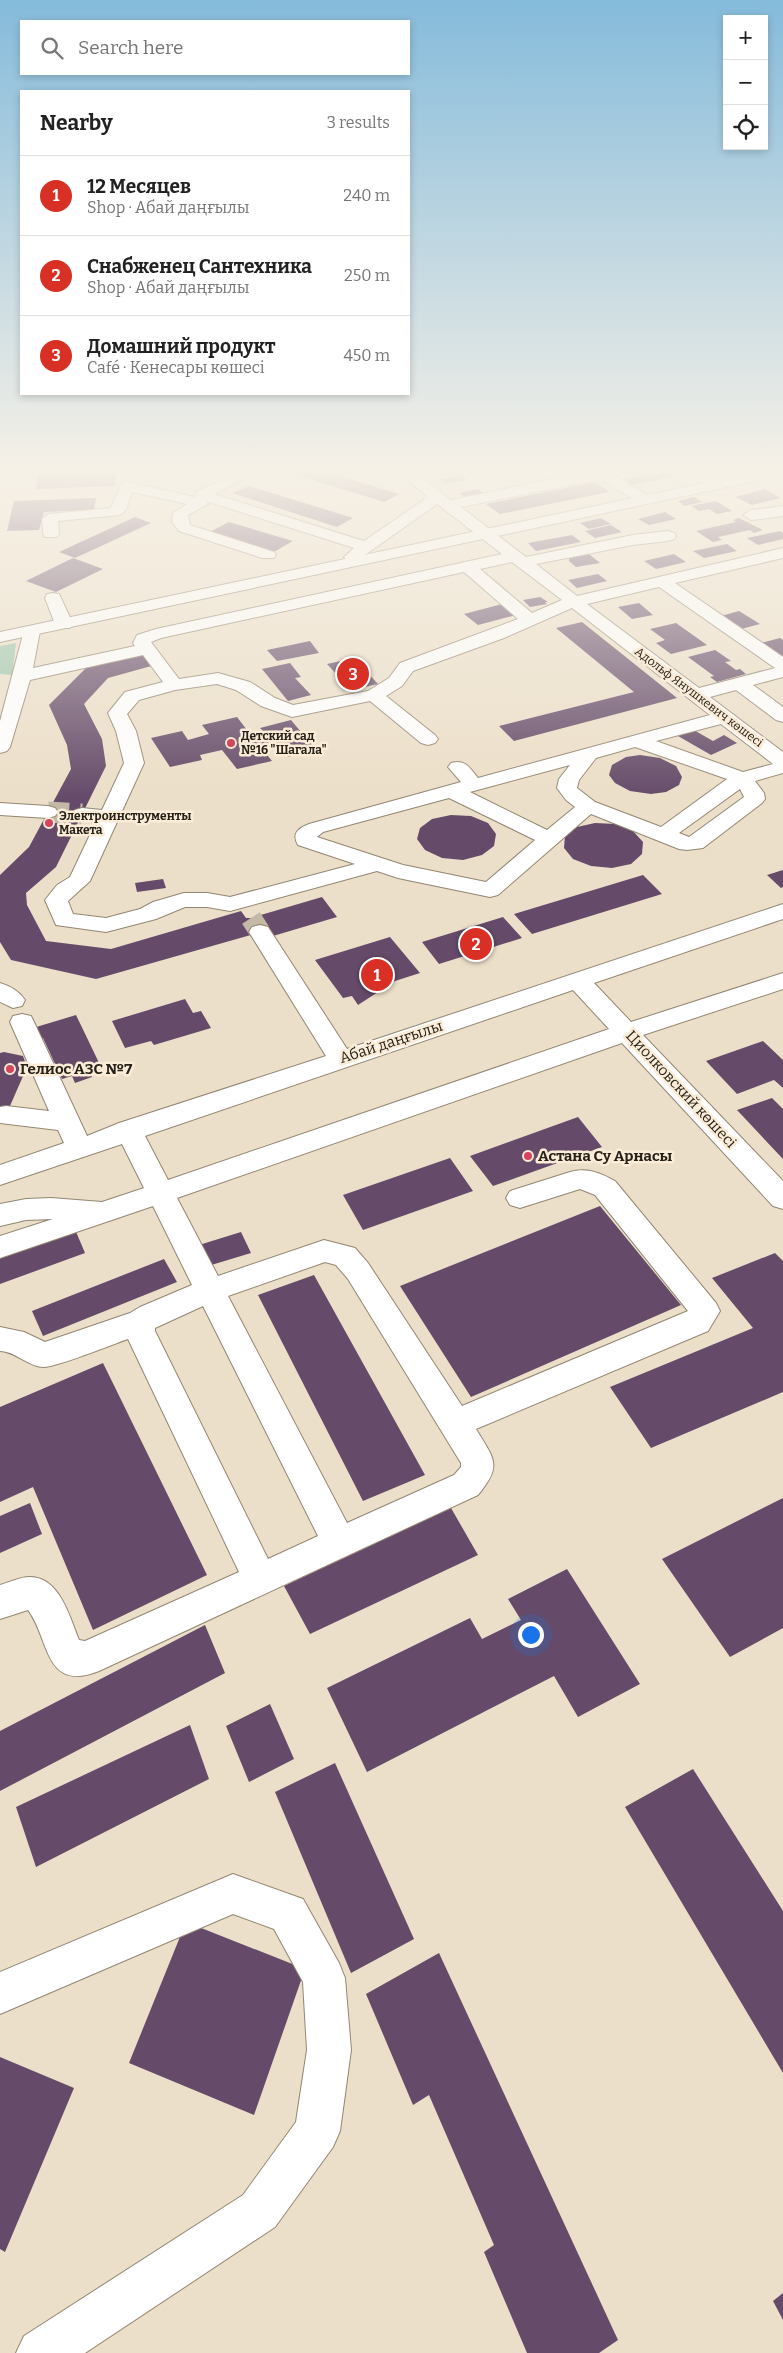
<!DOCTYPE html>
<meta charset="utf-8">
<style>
body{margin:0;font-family:Bitter,serif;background:#f6f6f6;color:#222}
.controls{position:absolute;right:15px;top:15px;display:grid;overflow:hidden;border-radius:0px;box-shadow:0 2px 8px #0003}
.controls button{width:45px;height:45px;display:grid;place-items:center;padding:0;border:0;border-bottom:1px solid #e0e0e0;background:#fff;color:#222;font:25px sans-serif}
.you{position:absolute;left:530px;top:1634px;width:18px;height:18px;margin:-12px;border:4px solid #fff;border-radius:50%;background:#1a73e8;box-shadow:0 0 0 8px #1a73e833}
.badge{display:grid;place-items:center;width:32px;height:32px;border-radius:50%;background:#d93025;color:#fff;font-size:16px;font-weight:700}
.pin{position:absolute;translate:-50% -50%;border:2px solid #fff;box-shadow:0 1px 5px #0006}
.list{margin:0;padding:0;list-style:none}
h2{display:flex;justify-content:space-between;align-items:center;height:65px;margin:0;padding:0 20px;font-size:21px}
h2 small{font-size:16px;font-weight:400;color:#767676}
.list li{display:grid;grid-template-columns:32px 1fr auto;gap:15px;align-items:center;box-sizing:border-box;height:80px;padding:0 20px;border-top:1px solid #e0e0e0}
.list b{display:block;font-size:19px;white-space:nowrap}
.list p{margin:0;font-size:16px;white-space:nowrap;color:#767676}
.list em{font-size:16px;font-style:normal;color:#767676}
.icon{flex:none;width:28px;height:28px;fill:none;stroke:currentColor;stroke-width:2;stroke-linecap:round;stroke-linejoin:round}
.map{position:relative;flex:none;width:783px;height:2353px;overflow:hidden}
.search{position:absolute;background:#fff;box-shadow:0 2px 8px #0003;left:20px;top:20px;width:390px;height:55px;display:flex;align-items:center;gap:12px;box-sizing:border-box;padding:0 18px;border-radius:0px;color:#767676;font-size:19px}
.panel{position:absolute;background:#fff;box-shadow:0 2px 8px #0003;left:20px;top:90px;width:390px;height:305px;border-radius:0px}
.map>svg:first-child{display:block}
</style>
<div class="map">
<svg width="783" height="2353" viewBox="0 0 783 2353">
<rect width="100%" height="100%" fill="#ecdfc9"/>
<!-- green -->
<path fill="#9dc5ac" d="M16,643L12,675L0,674V646Z"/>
<!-- building -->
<path fill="#654b69" d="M40,468H117L115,486L36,489Z
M285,468H315L399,494L384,502L281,470Z
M436,468H452L455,470L433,474L428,470Z
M592,468L600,473L579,478L572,472Z
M641,468H645L655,475L676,471L680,473L670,475L672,477L632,485L623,479L646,475L637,469Z
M462,475L467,480L445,484L440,479Z
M595,482L609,492L500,514L486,504Z
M249,486L353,518L337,527L232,493Z
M478,489L483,493L465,497L459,493Z
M765,489L781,498L752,505L735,497Z
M694,497L702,502L685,506L678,501Z
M96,498L94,510L44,512L39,530L7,531L14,501Z
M716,501L732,511L717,514L709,509L699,511L691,506Z
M665,512L676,519L649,525L638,519Z
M135,517L151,523L75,558L59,552Z
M601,518L611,524L589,529L580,523Z
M739,518L763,530L754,533L750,530L718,537L722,540L713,542L696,531L736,522L733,520Z
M229,522L293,541L272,553L209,532Z
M611,525L622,532L595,538L585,531Z
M780,531L783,533V539L758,545L747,538Z
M572,535L581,542L536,551L528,543Z
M727,544L737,551L704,558L693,551Z
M589,554L600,563L576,567L569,561V558Z
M674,554L686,562L656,569L644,561Z
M73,558L103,569L56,592L26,581Z
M598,574L607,581L577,588L568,580Z
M540,597L548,602H545L547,604L530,607L523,600Z
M506,603L520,614L478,625L464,614Z
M639,603L653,615L632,619L618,607Z
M739,611L760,624L741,629L721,616Z
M582,622L677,698L514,741L499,726L634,692L556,628Z
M676,623L707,645L671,654L656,643L665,640L650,629Z
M780,638L783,640V657L761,643Z
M310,641L319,653L277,661L267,650Z
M715,650L731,661L725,662L736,670L740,669L746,674L717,682L710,677L714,676L688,657Z
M142,653L155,665L108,678L84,704L102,739L106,766L56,867L26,893L27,905L46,941L111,949L241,911L246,918H251L322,897L337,917L273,936L268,930L96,979L11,960L0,942V875L29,847L71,769L67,745L49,705L86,668Z
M354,658L378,684L351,690L327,664Z
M290,663L301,677L295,678L311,695L288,701L262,669Z
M237,717L250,734L263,731L260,728L291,720L316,750L288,757L275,742L260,746L272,761L237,769L222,750L200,755L202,760L170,767L151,738L182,731L188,740L209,734L202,725Z
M692,729L713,741L724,735L737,743L711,755L678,736Z
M640,755L660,758L676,766L682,777L679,785L666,792L651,794L630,791L615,783L609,775L612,765L626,757Z
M451,815L471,816L488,823L496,834L494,846L482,855L463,860L442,858L425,850L417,839L420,828L432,819Z
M595,823L616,824L633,831L643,842L642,854L631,864L612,868L591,866L573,859L564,848L565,836L577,827Z
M783,870V887L781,888L767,875Z
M643,875L662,894L532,934L514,914Z
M163,879L166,888L137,892L135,883Z
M503,917L522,938L439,964L422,942Z
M390,937L420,973L395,981L358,1005L352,996L343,998L315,960Z
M185,999L193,1013L201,1011L211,1028L154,1045L151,1041L125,1048L112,1021Z
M76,1015L102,1069L90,1073L92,1077L75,1083L72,1076L62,1079L43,1038L38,1039L33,1028Z
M763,1041L783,1060V1088L774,1080L737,1094L706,1061Z
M4,1052L23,1056L27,1067L3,1122H0V1053Z
M772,1098L783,1109V1159L737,1110Z
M578,1117L602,1147L493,1186L470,1156Z
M450,1158L473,1191L363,1230L343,1195Z
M600,1206L681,1305L471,1397L400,1286Z
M74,1227L85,1253L0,1284V1254Z
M241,1232L251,1253L208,1266L199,1245Z
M775,1253L783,1261V1392L651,1448L610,1387L753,1328L712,1278Z
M164,1259L177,1282L43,1336L32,1311Z
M314,1275L425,1475L363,1501L258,1295Z
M103,1363L207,1575L93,1630L33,1487L0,1502V1407Z
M783,1498V1628L730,1657L662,1559Z
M30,1503L42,1534L0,1553V1516Z
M451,1508L478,1555L310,1634L284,1586Z
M567,1569L640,1684L578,1717L554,1676L367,1772L327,1688L470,1618L482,1639L521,1620L508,1599Z
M205,1625L225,1673L0,1791V1731Z
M270,1704L294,1759L249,1782L226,1726Z
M190,1725L209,1779L36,1867L16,1807Z
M335,1763L414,1939L351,1973L275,1792Z
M693,1769L783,1911V2073L625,1807Z
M186,1922L305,1969L254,2115L129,2063Z
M439,1953L618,2340L599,2353H527L484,2252L494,2245L429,2095L413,2105L366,1994Z
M0,2057L74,2088L5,2252L0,2249Z
M783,2293V2320L773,2301Z"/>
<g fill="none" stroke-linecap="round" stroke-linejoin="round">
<!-- minor-tunnel -->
<path stroke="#c4b9a6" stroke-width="21" stroke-dasharray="21 11" stroke-linecap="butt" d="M48,812L82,814
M251,918L260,932"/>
<defs>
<path id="minor" d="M246,468H265L214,494L364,541L428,497L393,468H409L451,500L607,468H631L629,471L614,475L650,497L653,500L650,503H640L600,479L461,507L526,557L633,535L668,531L674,533L676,536L674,539L668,541L633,545L536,564L577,596L783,548V558L675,583L783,657V677L753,685L783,707V722L776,720L736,690L710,697L783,752V773L755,781L764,793L765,799L762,803L703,848L687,850L679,849L591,814L498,895L490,897L398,878L377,871L230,911L207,907H185L156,919L106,932L56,925L45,900L57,885L70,877L96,822L75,818L72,814L75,810L82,808L102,810L124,763L116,731L108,713L125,692L163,682L143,655L30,680L10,747L7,751L0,753V721L25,627H37L40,631L33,668L135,646L133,643L137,635L156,629L502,554L437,504L358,560H346L344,557L354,548L206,501L208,504L188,515L190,525L274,552L276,555L274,558H262L179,531L172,522L173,513L187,504L132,492L126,510L120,515L58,521L59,534L57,537H45L43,534L42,519L48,514L111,508L122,483L127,482L195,497L196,492ZM512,562L562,600L532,613L480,569ZM464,572L518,619L400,663L389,678L368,691L293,705L275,698L250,682L218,673L179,679L151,642L161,638ZM659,587L775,668L699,688L587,604ZM572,608L710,715L478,778C470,768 465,759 451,763L448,767L461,782L309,824C299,828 291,833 298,845L355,864L230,897L207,893H184L153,902L140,909L106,918L73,914L68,901L90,881L144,763L136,731L127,714L139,700L175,690L217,684L236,690L261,706L292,717L370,701L421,743L428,745L435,743L438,739L435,735L386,696L402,686L413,671L504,638ZM721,724L773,764L743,772L656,741ZM635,747L727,779L661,827L595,802L577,788L579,780L596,758ZM570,765L559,779L557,788L566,800L575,807L547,830L470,792ZM740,789L744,797L689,837L679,833ZM449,798L535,840L486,882L403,865L317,837L323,832Z
M484,468H514L512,471L477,478L470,474L472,471Z
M677,468H695L707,475L739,468H767L765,471L718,482L722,486L715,490Z
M783,506V516L751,520L743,515L751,510Z
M53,593L59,594L61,598L73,624L70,628H58L55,624L45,598L47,594Z
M0,803L48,806L55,808L58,812L55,816L48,818L0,815Z
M783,904V919L594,983L631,1022L783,973V989L643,1035L783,1181V1209L773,1206L622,1043L177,1198L218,1276L324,1240L355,1248L368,1263L462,1406L688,1311L595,1195L580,1189L520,1208L510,1205L506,1198L510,1191L570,1172C586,1167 601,1173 615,1181L716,1303L720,1311L708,1331L476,1429C494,1459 503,1465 478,1495L99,1671C44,1693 50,1639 28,1610L0,1619V1585C10,1582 20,1577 30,1577C60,1577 70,1618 79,1640L85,1641L239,1572L128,1339C113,1344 55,1368 43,1367C27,1366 15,1351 0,1351V1327L24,1332L45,1342L130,1313L140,1307L192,1285L153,1206L0,1258V1236L53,1219L26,1220L0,1226V1204L26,1199L51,1198L102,1202L144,1188L122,1144L0,1185V1165L64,1143L58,1130L0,1123V1107L6,1106L49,1111L10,1022L13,1016L22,1014L31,1016L34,1022L87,1136L119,1123L326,1056L249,932L252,927L260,925L268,927L347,1049ZM573,990L609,1029L168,1180L145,1136ZM325,1262L336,1265L348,1279L461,1463V1467L454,1475L347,1523L228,1296ZM203,1306L318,1536L268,1559L155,1331V1328Z
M0,983C10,986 19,991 25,1000L22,1006L13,1008L0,1002Z
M233,1874L303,1899L339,1963L345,1978L351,2050L340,2131L333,2147L275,2227L85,2353H16L24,2336L243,2195L296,2122L307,2050L303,1982L274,1929L233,1914L0,2014V1972Z"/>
<path id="major" d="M775,468H783V475L0,642V632Z"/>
</defs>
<!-- minor casing -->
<use href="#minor" stroke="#938672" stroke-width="2"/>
<!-- major casing -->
<use href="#major" stroke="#938672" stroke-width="2"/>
<!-- minor -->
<use href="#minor" fill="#fff" fill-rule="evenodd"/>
<!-- major -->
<use href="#major" fill="#fff" fill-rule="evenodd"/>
</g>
<!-- sky -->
<linearGradient id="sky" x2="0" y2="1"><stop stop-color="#85bbdb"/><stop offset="0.59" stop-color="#f6f1e7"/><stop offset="1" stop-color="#f6f1e7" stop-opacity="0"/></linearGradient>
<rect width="783" height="798" fill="url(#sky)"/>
<!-- markers -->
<g fill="#d5455e" stroke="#faecd6" stroke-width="2">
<circle cx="231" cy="743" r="5"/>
<circle cx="49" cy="823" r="5"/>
<circle cx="10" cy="1069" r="5"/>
<circle cx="528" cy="1156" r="5"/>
</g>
<g text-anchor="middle" stroke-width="5" stroke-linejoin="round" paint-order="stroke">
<!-- far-street labels -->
<g font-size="12" fill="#262119" stroke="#faecd6">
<text transform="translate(699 697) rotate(37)" y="4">Адольф Янушкевич көшесі</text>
</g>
<!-- far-poi labels -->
<g font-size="12" font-weight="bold" fill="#262119" stroke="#faecd6" text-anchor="start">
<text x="241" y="740">Детский сад<tspan x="241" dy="14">№16 "Шагала"</tspan></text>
<text x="59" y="820">Электроинструменты<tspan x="59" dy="14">Макета</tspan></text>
</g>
<!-- street labels -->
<g font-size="15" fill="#262119" stroke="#faecd6">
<text transform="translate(391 1042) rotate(-18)" y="5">Абай даңғылы</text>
<text transform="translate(681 1089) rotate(47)" y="5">Циолковский көшесі</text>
</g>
<!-- poi labels -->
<g font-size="15" font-weight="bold" fill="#262119" stroke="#faecd6" text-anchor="start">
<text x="20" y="1074">Гелиос АЗС №7</text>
<text x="538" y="1161">Астана Су Арнасы</text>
</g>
</g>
</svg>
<div class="controls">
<button>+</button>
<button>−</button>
<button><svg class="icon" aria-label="locate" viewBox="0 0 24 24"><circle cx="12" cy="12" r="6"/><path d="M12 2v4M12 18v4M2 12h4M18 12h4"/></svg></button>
</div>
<div class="you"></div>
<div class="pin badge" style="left:377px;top:975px">1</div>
<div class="pin badge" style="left:476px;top:944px">2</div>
<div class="pin badge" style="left:353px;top:674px">3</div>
<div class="search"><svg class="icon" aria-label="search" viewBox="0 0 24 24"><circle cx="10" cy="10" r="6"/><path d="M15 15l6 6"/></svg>Search here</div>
<section class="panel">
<h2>Nearby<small>3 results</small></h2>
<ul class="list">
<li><span class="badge">1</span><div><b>12 Месяцев</b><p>Shop · Абай даңғылы</p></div><em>240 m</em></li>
<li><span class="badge">2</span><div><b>Снабженец Сантехника</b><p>Shop · Абай даңғылы</p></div><em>250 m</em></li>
<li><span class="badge">3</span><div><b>Домашний продукт</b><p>Café · Кенесары көшесі</p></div><em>450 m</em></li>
</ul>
</section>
</div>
